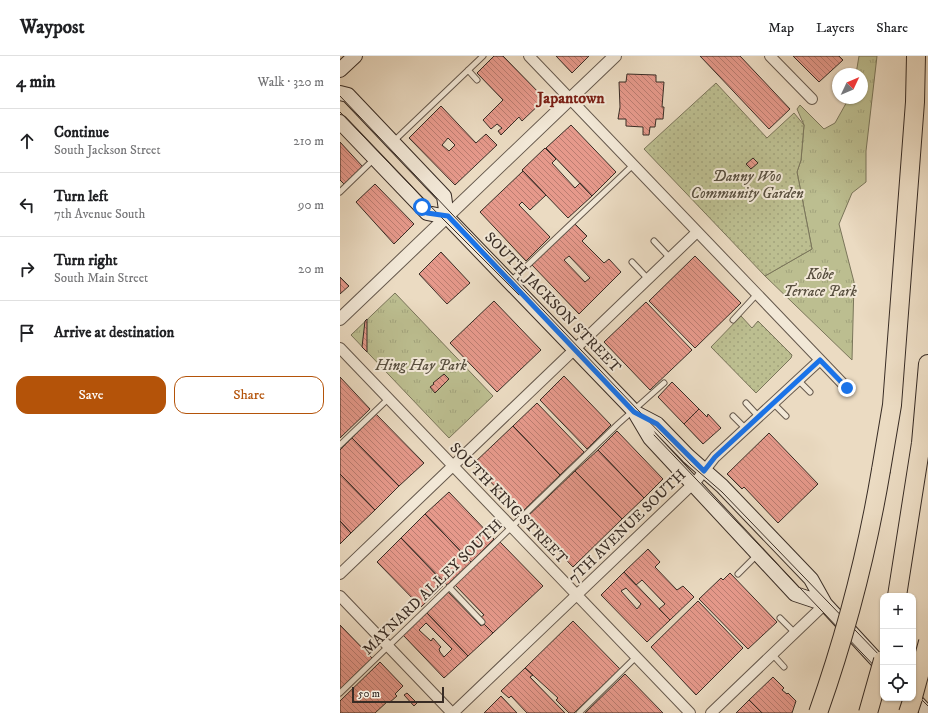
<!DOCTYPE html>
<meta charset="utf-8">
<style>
body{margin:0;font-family:"IM FELL DW Pica",serif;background:#f6f6f6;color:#202124}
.controls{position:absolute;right:12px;bottom:12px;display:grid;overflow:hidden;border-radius:8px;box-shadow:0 1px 3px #0004}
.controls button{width:36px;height:36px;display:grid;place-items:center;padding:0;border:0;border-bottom:1px solid #e0e0e0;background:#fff;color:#202124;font:20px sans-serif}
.compass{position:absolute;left:492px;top:12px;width:36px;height:36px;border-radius:50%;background:#fff;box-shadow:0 1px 3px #0004;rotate:46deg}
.scale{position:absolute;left:12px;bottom:10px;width:92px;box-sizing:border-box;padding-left:4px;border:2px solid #382c25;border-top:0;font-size:11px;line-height:14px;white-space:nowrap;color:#382c25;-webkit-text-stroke:3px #f2e8d7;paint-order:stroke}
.stop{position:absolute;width:12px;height:12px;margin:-9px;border:3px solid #1a73e8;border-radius:50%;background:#fff}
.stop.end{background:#1a73e8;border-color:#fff;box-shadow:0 1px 4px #0008}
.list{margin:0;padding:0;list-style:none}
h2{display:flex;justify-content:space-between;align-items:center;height:52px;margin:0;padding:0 16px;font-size:17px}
h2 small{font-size:13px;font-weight:400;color:#757577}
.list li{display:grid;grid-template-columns:26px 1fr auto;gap:12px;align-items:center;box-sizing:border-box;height:64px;padding:0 16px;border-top:1px solid #e0e0e0}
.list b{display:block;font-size:15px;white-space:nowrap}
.list p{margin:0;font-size:13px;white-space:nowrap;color:#757577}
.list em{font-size:13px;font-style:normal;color:#757577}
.actions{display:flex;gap:8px;padding:12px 16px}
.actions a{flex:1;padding:9px 0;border:1px solid #b45309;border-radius:12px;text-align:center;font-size:14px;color:#b45309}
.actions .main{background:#b45309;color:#fff}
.icon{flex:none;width:22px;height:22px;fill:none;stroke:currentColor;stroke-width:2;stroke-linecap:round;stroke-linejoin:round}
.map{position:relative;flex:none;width:588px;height:657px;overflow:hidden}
header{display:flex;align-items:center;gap:24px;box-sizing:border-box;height:56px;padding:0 20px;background:#fff;border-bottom:1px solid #e0e0e0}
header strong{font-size:19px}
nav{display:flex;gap:22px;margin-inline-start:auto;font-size:14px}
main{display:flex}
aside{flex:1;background:#fff}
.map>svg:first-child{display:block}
</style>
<header>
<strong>Waypost</strong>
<nav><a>Map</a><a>Layers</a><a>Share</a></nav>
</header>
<main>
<aside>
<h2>4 min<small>Walk · 320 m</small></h2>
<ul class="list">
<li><svg class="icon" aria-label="ahead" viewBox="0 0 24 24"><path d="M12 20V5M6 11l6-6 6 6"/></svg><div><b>Continue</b><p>South Jackson Street</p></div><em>210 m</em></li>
<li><svg class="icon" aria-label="left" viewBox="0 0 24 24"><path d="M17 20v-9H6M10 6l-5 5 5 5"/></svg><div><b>Turn left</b><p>7th Avenue South</p></div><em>90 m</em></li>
<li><svg class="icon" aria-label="right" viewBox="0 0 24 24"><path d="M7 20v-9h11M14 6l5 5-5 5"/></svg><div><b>Turn right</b><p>South Main Street</p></div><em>20 m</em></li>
<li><svg class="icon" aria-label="arrive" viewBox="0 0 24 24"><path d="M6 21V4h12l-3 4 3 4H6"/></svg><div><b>Arrive at destination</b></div></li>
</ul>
<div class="actions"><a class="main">Save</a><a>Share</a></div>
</aside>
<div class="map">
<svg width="588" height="657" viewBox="0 0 588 657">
<defs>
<pattern id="grass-tufts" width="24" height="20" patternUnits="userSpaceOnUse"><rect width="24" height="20" fill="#bcbe90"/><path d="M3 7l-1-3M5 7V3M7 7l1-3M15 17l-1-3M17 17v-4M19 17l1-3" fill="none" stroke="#a2a37c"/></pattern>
<pattern id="garden-dots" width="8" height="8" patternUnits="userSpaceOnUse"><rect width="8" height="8" fill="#bcbe90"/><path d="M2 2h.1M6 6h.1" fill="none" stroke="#a2a37c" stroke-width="1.8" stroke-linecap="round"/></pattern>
<pattern id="building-back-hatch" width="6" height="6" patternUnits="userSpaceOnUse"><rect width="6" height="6" fill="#e6998b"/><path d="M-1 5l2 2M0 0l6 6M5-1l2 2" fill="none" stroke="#bb7d71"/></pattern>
</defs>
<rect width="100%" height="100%" fill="#ebdbc2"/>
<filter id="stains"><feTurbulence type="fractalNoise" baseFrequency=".005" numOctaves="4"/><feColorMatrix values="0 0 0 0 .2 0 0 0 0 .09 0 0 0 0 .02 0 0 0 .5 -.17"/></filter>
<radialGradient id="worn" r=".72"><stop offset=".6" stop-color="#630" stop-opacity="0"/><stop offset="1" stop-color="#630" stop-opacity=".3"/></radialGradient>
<!-- grass -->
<path fill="url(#grass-tufts)" stroke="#7a755a" d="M519,0H537L526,95V126L512,137L499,168L514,226L512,304L425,220L472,193L457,116L461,104L464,69L457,53L460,49L484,73L495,67L509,42H522V18H516Z
M55,237L153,340L109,382L11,279Z"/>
<!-- garden -->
<path fill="url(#garden-dots)" stroke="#7a755a" d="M376,27L427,82L454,57L464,69L461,104L457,116L472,193L425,220L304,93Z
M401,260L412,272L418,265L452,299L451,302L416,337L371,291Z"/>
<!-- building -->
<path fill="url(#building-back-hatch)" stroke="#382c25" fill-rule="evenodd" d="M154,0H163L205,43L182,65L179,61L161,79L158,75L162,72L157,68L151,73L143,64L163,44L137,17Z
M216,0H249L232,17Z
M360,0H400L450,53L429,73Z
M453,0H499L503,4L479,26Z
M287,18L316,19V26H324L322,51H324L323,63H316L315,71H310L309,79H303V71L286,70V63H278L280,51L279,26H286Z
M101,50L136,87L146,78L157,89L115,129L69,82ZM108,82L115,89L109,95L102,89Z
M231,69L276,116L252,140L206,92Z
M0,86L23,111L5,129L0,124Z
M205,92L216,103L212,107L235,132L240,127L252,140L228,162L182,114Z
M413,102L418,107L411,113L406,108Z
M183,115L206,139L190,154L182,146L179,149L210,181L186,205L140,156Z
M35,128L74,168L54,188L16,146Z
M235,168L247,180L242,185L264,207L269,203L281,216L239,258L191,208ZM229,200L250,222L245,226L224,204Z
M101,196L130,227L107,248L79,218Z
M355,200L401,247L355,292L309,245Z
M0,221L9,230L0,238Z
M154,245L201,294L157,336L110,287Z
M306,246L352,294L310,334L264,286Z
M27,263V296L22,291L25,265Z
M104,318L109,323L95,337L90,331L94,328L93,327Z
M224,320L271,369L247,393L200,344Z
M0,321L30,353L0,382Z
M332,326L359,353L344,368L318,341Z
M197,347L244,396L220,419L173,370Z
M359,353L367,361L368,358L381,372L363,388L344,368Z
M36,358L84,407L59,430L12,382Z
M173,370L220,419L181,457L133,408Z
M277,375L323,423L304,442L258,394Z
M429,377L478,428L438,467L404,431L402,433L387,418Z
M12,382L59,430L35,454L0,418V394Z
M258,394L304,442L282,463L235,415Z
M235,415L282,463L233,511L186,462Z
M0,418L35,454L11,477L0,465Z
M109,436L154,483L131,506L85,458Z
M85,458L131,506L107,529L61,482Z
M0,465L11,477L0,488Z
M61,482L100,523L98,525L103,530L81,551L37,506Z
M160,486L203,530L153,577L144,568L141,561L144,559L115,529Z
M308,493L320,506L315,511L337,534L343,530L354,541L330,564L319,553L325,548L302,524L296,529L284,516Z
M284,516L330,564L307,586L261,539ZM286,532L301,548L297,553L281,535Z
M390,517L437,566L408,593L359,543L381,522L383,524Z
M107,535L141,570L144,568L153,577L128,600L86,556Z
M358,545L403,592L356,639L311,591Z
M86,556L128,600L104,622L63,579ZM86,567L112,593L104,601L100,596L99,593L101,591L93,582L91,585L79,574Z
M233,565L280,613L234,657H229L216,644L218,642L185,612Z
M0,569L32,602L0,633Z
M40,606L63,630L55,638L57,640L49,647L48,645L35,657H0V645Z
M185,612L193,619L190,621L225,657H187L171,640L169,642L161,635Z
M285,618L323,657H245Z
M433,621L444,632L442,634L447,638L448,637L456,645L452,657H422L409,644Z
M67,637L77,647L74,650L64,639Z
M161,640L177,657H144Z
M409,644L422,657H396Z"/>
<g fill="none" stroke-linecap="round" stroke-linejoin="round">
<defs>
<path id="service" d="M128,14L137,24
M54,85L143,0
M0,136L34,103
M314,185L330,202
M292,206L308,223
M171,225L293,109
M393,264L417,238
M458,324L470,336
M406,347L419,361
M434,348L446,360
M393,360L405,372
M0,389L49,342
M398,518L417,499
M109,531L142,566
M440,562L455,577
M433,599L444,611
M0,637L278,368L324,327
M239,657L296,601"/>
<path id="minor" d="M189,0L507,332
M430,0L472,43
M0,292L350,657
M0,518L357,176
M0,540L112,657
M113,657L357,424L375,401L480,304
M371,657L485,548"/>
<path id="tertiary" d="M0,263L275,0"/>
<path id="secondary" d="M0,14L15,0
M0,37L8,39L104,140L107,161L294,355L310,382L455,538L485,548
M0,66L87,157L107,161
M294,356L317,368L348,400L382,430L471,523L485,548L543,611
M573,642L587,657"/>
<path id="motorway" d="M541,414L552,349L575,46L576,0
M557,540L581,387L588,308"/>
</defs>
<!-- service casing -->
<use href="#service" stroke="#65584c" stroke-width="7"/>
<!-- minor casing -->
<use href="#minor" stroke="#65584c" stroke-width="12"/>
<!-- tertiary casing -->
<use href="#tertiary" stroke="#65584c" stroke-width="14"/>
<!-- secondary casing -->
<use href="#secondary" stroke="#382c25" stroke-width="16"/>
<!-- motorway casing -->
<use href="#motorway" stroke="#382c25" stroke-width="20"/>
<!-- service -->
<use href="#service" stroke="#f2e8d7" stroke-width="5"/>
<!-- minor -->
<use href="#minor" stroke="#f2e8d7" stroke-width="10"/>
<!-- tertiary -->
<use href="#tertiary" stroke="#f2e8d7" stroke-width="12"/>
<!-- secondary -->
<use href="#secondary" stroke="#f2e8d7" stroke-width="14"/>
<!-- motorway -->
<use href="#motorway" stroke="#ebdbc2" stroke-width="18"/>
<!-- tram -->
<path stroke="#382c25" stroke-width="1" d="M0,40L297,353L351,409L382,436L543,603
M0,56L99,159L179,239
M314,379L543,619
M573,635L588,650
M565,642L579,657"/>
<defs>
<path id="motorway-bridge" d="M573,641L588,586
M478,657C506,578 527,497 541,414
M528,657L543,604
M568,657L573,642"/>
</defs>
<!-- motorway-bridge casing -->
<use href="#motorway-bridge" stroke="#382c25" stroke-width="20" stroke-linecap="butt"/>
<!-- motorway-bridge -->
<use href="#motorway-bridge" stroke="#ebdbc2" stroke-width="18"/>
</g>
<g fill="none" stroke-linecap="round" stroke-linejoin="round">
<!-- route -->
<path stroke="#1a73e8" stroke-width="5" d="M82,151L87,157L108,160L294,356L317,368L364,415L375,401L480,304L507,332"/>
</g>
<g text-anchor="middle" stroke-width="4" stroke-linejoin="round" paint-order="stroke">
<!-- park labels -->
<g font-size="15" font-style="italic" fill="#595040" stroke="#f2e8d7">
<text x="407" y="125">Danny Woo<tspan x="407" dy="17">Community Garden</tspan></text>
<text x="480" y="223">Kobe<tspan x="480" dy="17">Terrace Park</tspan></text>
<text x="81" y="314">Hing Hay Park</text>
</g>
<!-- street labels -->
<g font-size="15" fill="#382c25" stroke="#f2e8d7">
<text transform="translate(213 246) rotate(46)" y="5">SOUTH JACKSON STREET</text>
<text transform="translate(169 447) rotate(46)" y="5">SOUTH KING STREET</text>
<text transform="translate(287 470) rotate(-44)" y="5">7TH AVENUE SOUTH</text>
<text transform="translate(92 531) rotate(-44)" y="5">MAYNARD ALLEY SOUTH</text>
</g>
<!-- neighbourhood labels -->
<g font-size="16" font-weight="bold" fill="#7a1f14" stroke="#f2e8d7">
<text x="231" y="47">Japantown</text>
</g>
</g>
<rect width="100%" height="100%" filter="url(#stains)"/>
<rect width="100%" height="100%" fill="url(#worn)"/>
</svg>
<div class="controls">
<button>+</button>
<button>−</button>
<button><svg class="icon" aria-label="locate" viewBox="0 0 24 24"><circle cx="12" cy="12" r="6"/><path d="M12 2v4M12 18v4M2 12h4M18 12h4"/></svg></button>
</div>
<svg class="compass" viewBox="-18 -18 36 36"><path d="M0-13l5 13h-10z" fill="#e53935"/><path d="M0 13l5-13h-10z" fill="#757577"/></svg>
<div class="scale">50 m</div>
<div class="stop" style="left:82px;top:151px"></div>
<div class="stop end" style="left:507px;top:332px"></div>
</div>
</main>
